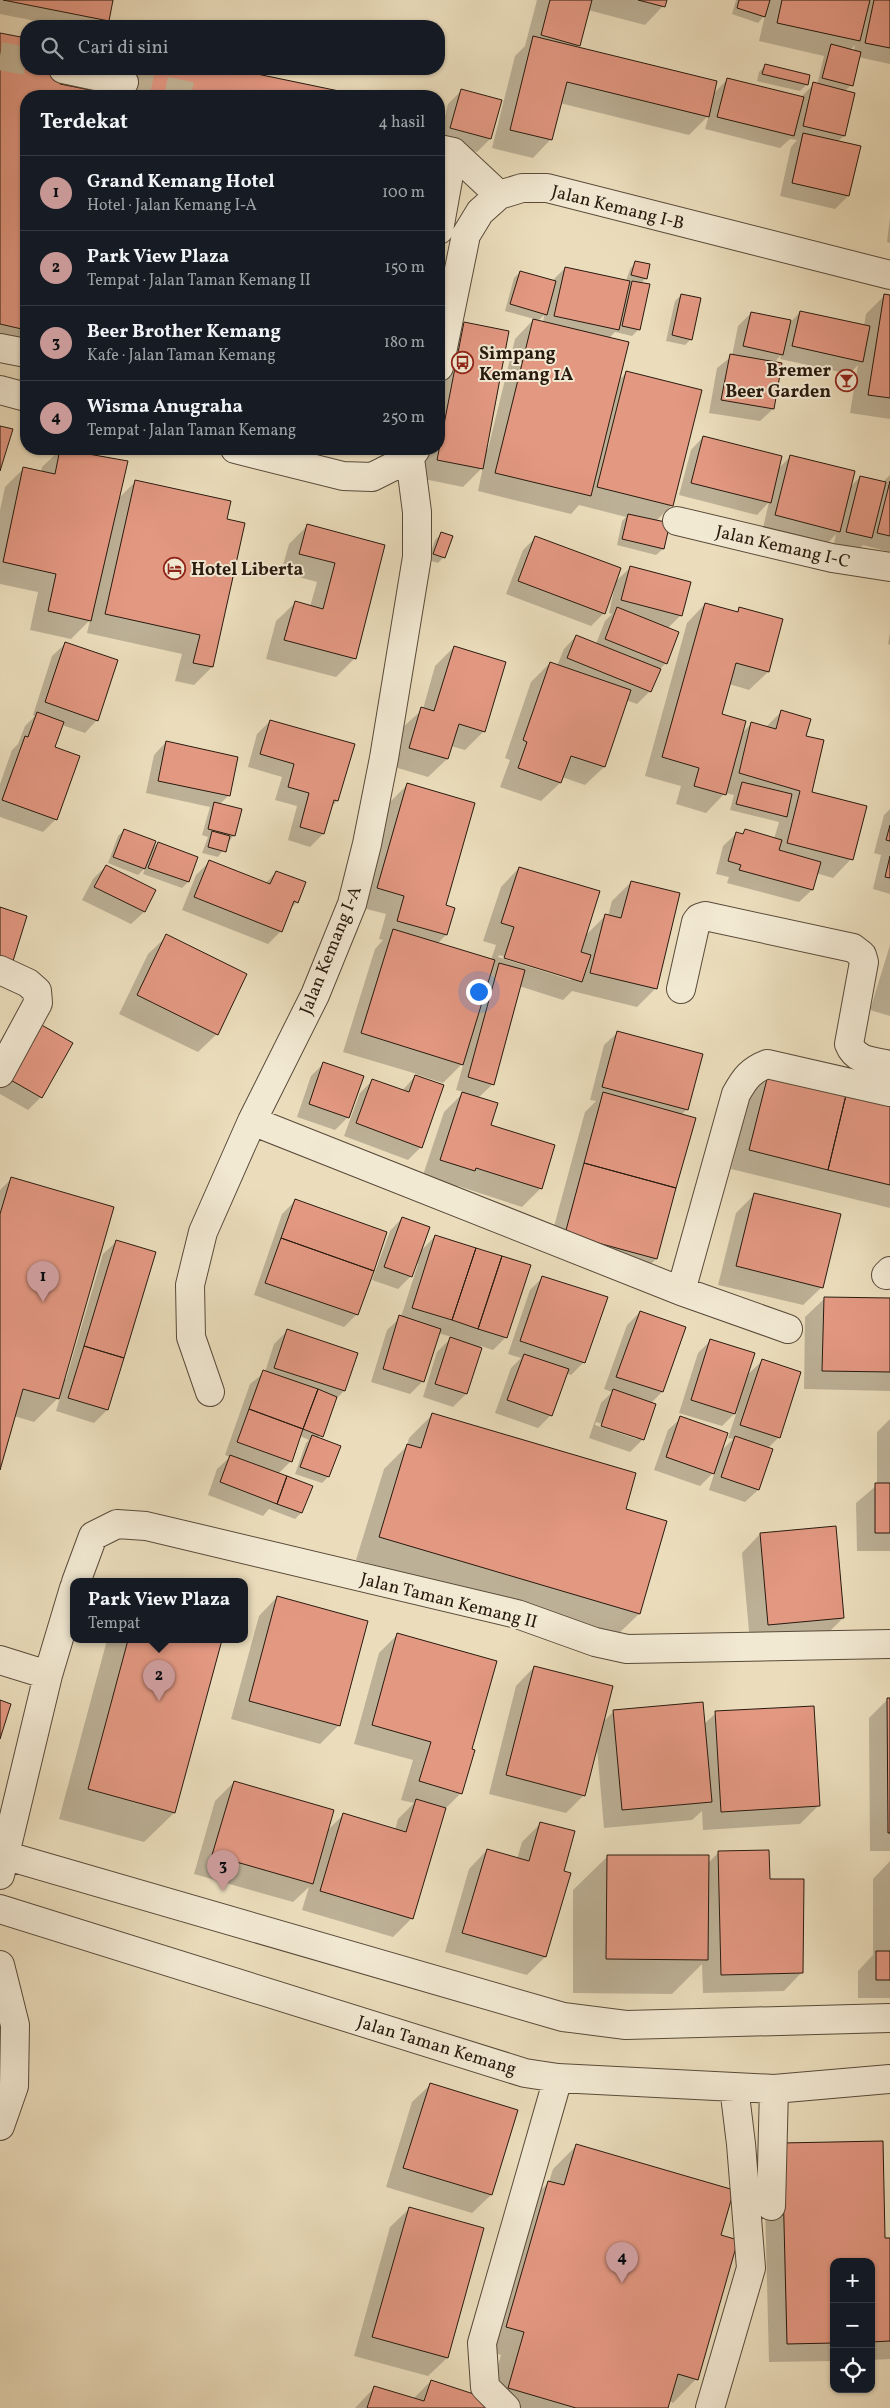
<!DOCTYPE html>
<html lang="id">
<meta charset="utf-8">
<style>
body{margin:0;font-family:Vollkorn,serif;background:#20242c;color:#f1f3f6}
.controls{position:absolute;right:15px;bottom:15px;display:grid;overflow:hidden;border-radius:10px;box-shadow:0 1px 4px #0004}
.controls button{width:45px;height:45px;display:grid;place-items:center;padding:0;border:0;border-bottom:1px solid #363941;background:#171b24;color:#f1f3f6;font:25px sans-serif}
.you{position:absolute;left:478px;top:991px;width:18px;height:18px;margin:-12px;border:4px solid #fff;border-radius:50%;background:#1a73e8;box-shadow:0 0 0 8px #1a73e833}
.badge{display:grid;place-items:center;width:32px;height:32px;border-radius:50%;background:#c59692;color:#111;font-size:16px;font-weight:700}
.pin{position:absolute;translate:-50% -41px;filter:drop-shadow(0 1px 2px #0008)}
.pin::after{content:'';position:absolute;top:26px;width:18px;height:15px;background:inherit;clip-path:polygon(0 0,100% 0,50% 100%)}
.popup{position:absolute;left:70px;top:1578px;width:178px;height:65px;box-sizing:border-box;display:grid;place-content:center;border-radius:10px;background:#171b24;filter:drop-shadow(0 1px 4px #0005);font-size:16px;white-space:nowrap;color:#9ea1a6}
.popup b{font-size:19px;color:#f1f3f6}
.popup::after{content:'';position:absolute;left:50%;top:100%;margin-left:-10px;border:10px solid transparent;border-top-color:#171b24}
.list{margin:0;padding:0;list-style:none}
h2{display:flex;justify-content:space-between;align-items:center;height:65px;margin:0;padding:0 20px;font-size:21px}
h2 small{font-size:16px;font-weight:400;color:#9ea1a6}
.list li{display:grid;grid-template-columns:32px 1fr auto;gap:15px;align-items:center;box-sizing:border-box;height:75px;padding:0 20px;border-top:1px solid #363941}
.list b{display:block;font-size:19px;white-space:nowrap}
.list p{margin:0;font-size:16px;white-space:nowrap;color:#9ea1a6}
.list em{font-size:16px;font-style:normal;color:#9ea1a6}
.icon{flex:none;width:28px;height:28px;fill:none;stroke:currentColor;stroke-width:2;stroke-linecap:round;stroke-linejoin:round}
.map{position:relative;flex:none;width:890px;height:2408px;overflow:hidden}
.search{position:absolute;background:#171b24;box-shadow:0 1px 4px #0004;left:20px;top:20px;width:425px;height:55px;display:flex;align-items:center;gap:12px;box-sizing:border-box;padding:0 18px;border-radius:20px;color:#9ea1a6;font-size:19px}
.panel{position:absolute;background:#171b24;box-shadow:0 1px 4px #0004;left:20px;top:90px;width:425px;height:365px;border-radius:20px}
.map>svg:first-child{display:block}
</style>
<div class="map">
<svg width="890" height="2408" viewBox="0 0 890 2408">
<rect width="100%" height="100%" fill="#ebddbc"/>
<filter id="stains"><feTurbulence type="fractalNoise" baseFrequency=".004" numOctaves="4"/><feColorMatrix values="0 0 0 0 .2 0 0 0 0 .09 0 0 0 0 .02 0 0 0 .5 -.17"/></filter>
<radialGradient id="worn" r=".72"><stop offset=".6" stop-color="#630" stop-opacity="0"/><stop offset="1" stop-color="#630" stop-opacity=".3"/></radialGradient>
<!-- shadow -->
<path fill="#0003" fill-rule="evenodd" d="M0,0H112L108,20L101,26H61L0,14Z
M537,0H665L663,6L645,25L588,10L578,45L576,48L713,94L728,79L801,97L814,84L817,85L824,56L759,41L765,15L758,23L732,14L736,0H890V64L858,57L851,85L845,91L854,94L844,136L837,142L859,147L848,196L835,209L780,196L791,147L797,140L790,139L780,148L705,129L709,115L689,135L560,103L551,139L533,158L492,148L515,56L525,46ZM855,45L854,51L850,50Z
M0,34L26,39V69H61L58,85L104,94L109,72L112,69H227L357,96H26V352L0,346Z
M765,66L807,84L800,91L757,81L759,72Z
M461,91L490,139L477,152L439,141L448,104Z
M890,217V243L887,242Z
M636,262L645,279L640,284L639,329L632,336L615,332L609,338L618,381L627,372L672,505L656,521L669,524L663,549L656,555L617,545L622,521L626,517L579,505L571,514L478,491L483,467L463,487L419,478L425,449H439V378L446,342L464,323L486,448L488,449L515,339L534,319L505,311L514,278L520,272L552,281L565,268L626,281L630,269ZM544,315L543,323L538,321Z
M681,295L691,339L685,345L666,341L675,301Z
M884,296L890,297V419L850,413L858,365L849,374L780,359L781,355L774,363L773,409L760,421L709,413L717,368L732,356L738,326L751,313L789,324L800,312L864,326L866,314Z
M703,437L778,469L791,456L850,487L860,477L883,482L890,475V552L863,545L858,550L834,544L836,534L826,545L763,528L769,502L757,515L679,495L691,450Z
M61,449L126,462L119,498L136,481L225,520L212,667L194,685L175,681L182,654L87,633L90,620L71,639L30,630L38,592L0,584V510L5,487L24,468L41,472L42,467Z
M307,526L384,546L355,658L336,677L266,659L276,621L295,603L310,607L317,582L281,572L289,544Z
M441,534L444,557L438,563L428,560L435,540Z
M536,537L604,613L591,626L506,594L523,550Z
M630,568L681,615L667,629L666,663L659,670L650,691L637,704L626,700L604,767L585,785L562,777L560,783L541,801L500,787L510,760L505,758L531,682L550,663L557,666L564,649L576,636L596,644L605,621L612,614L609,613L616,581Z
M705,604L736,613L740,608L782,620L768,672L749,690L729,684L721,715L741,734L752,723L766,727L782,711L805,737L811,793L851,859L833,878L816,873L812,890L799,902L727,883L729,877L716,874L723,846L736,834L741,835L745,831L774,839L779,822L730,810L734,795L725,793L706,813L676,804L681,786L645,776L687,623Z
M890,632V645L888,644Z
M65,644L97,720L85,733L62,725L54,748L78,757L55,820L43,832L0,817V784L12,750L18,744L25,726L35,716L33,715L52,656Z
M454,647L504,663L483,732L465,750L451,746L447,759L428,777L391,766L403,727L423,709L435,666Z
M270,721L337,801L331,807L323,834L310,847L288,840L297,806L275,800L282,777L248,767L257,734Z
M166,742L236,758L228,796L219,805L234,835L218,857L202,853L208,837L202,835L210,807L146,793L154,755Z
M407,785L444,906L446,935L437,944L491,960L496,945L483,941L501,887L519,868L585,936L605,916H608L612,901L631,882L655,989L637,1007L572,991L563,1000L519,986L493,1084L478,1098L489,1126L541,1188L522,1207L458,1186L456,1189L422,1178L444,1112L464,1092L456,1090L464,1062L443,1083L418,1075L421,1147L408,1160L344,1136L360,1093L373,1080L402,1091L417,1074L343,1052L375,949L383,940L379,939L386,914L359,907L389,803ZM499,955L571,977V980L498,957Z
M890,809V894L873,889L881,855L874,853L884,815Z
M124,830L150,851L158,843L197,857L188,882L182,888L143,874L146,867L138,875L108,863L118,836Z
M209,862L265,884L276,872L297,902L289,910L281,931L268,944L182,910L196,875Z
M106,866L154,891L144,912L131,924L82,900L93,879Z
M167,936L217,1034L198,1052L119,1014L148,954Z
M890,945V1016L870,1010Z
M617,1033L687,1109L681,1115L694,1118L656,1259L637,1277L547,1252L585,1112L596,1101L590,1100L604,1045Z
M71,1043L41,1097L28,1110L0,1094V1070Z
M324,1063L348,1117L335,1130L297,1117L311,1076Z
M768,1076L890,1107V1208L731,1169L750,1095Z
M11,1179L63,1378L66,1379L103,1254L116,1242L154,1253L107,1410L94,1423L56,1411L61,1395L34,1422L14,1416L0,1466V1190Z
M754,1195L822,1287L803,1305L718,1285L736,1213Z
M295,1201L357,1314L344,1327L254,1295L282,1214Z
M402,1218L420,1252L435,1236L506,1337L493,1350L481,1346L466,1394L453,1407L423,1397L437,1352L452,1337L438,1333L423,1381L410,1394L371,1382L387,1330L401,1317L418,1264L416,1263L411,1276L398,1289L372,1280L390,1231Z
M543,1277L584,1362L571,1375L566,1373L551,1415L538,1428L495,1413L511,1368L521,1358L508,1354L530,1290Z
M824,1299L890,1300V1391L804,1389L805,1317Z
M640,1312L662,1392L651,1403L643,1439L630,1452L589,1438L601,1403L612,1392L604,1389L627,1325ZM596,1422L637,1436V1439L595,1425Z
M287,1331L356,1353L344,1391L335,1400L318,1439L339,1446L328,1477L322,1483L295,1474L306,1443L309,1440L300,1436L291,1461L278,1474L311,1487L301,1513L295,1519L269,1509L263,1516L208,1495L217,1469L230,1457L225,1455L250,1384L265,1372L274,1344Z
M711,1340L746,1376L762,1361L779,1437L768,1448L758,1490L745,1502L709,1490L715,1471L700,1486L654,1470L668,1430L681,1418L720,1452L733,1439L728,1438L737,1411L722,1426L679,1413L698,1353Z
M432,1415L624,1509L666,1522L639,1614L615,1637L356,1560L384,1469L407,1446L409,1438Z
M890,1419V1551H857L856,1503L877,1485V1432Z
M760,1534L843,1618L824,1637L750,1643L742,1553Z
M277,1597L339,1725L320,1744L231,1719L259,1616Z
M398,1634L470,1750L461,1793L444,1810L412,1918L393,1937L302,1910L309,1887L293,1902L194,1874L215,1801L234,1782L327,1831L344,1814L395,1830L398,1819L414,1803L401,1800L413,1760L354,1744L379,1653Z
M107,1640H221L174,1813L144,1842L59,1819Z
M534,1667L603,1722L614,1711L704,1724L716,1713L818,1806L800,1824L703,1830L702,1811L692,1820L604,1828L597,1748L584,1795L566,1813L489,1794L516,1686Z
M888,1699H890V1851H870L869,1718Z
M541,1823L545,1957L527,1975L445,1952L469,1869L487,1850L517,1859L522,1842Z
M719,1852L768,1880L802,1972L784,1991L703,1993L702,1964L672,1994L573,1993V1890L608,1856L708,1863Z
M890,1861V1998H858V1971L873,1955V1879Z
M431,2084L517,2110L491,2195L472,2213L386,2187L412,2102Z
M576,2146L719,2236L696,2379L673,2403L669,2401L667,2408H355L374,2388L413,2399L431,2381L488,2400L501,2355L483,2350L526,2205L549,2182L553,2169Z
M764,2163L884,2240L890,2239V2359L871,2360V2262H834V2361L769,2362Z
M409,2209L447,2358L428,2376L354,2356L390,2227Z"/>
<!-- building -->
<path fill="#e39882" stroke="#281a0e" d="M3,0H113L109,21Z
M550,0H592L580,46L541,35Z
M638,0H667L665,7Z
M739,0H770L765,17L737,8Z
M782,0H870L860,41L777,23Z
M874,0H890V48L865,43Z
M0,33L26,38V69H63L60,84L115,95L26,96V330L0,324Z
M533,36L717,81L709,117L567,82L552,140L510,130Z
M831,44L861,52L853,86L822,78Z
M765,64L810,75L808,85L762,74Z
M127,69H233L363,96H121Z
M727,78L804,97L794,136L717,117Z
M813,82L855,93L845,136L803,126Z
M461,89L502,100L491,139L450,128Z
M803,133L861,146L849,196L792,183Z
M635,261L650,264L647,279L631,275Z
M565,267L630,281L619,330L554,316Z
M520,271L556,281L547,315L510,304Z
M632,281L650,284L640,330L622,326Z
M681,294L701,298L692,340L672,335Z
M884,294L890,295V398L868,395Z
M800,311L870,326L863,362L792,346Z
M751,312L791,320L783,355L743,346Z
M533,319L629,342L591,496L495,473Z
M464,322L509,331L483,469L437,460Z
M730,354L782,363L774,409L721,400Z
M626,371L702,390L673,506L597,487Z
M0,426L13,429L0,471Z
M703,436L782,456L771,503L691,483Z
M60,449L128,461L91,621L48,611L56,574L3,562L23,467L55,474Z
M790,455L855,471L840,532L775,515Z
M860,476L886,482L872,538L846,532Z
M135,480L231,501L227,519L245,523L213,667L193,663L200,635L105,614Z
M890,481V536L877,533Z
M628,514L670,523L664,549L622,539Z
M307,524L385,545L356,659L284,640L295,601L323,609L335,563L299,554Z
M441,532L453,536L445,558L433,554Z
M535,536L621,568L605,614L518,581Z
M630,566L691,582L682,616L621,600Z
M705,603L738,612L739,607L783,619L769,672L736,663L722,714L746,721L726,795L694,786L699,768L662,757Z
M617,607L679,632L667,664L605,639Z
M576,635L661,669L651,692L567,658Z
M65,642L118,660L98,721L45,702Z
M454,646L506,662L485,732L459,724L448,759L409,748L421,707L434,711Z
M550,662L631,690L605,767L571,756L561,783L518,768L527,742L523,740Z
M781,710L811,719L806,736L824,740L812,792L867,806L853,860L787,843L800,791L739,773L751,722L776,729Z
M37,712L64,722L55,747L80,756L57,820L2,800L25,736L28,737Z
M270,720L355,744L338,801L334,800L324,834L300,827L309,793L288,787L294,764L260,754Z
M166,741L238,757L230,796L158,781Z
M742,782L792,794L787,817L736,804Z
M407,783L475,803L446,905L455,908L447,935L397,921L404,896L377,888Z
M214,802L242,809L235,836L208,829Z
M890,825V841L886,840Z
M124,829L156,841L145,869L113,857Z
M745,829L782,840L779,850L821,862L813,890L739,870L741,865L728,861L736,832L743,834Z
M212,831L230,836L226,852L208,847Z
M158,842L198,857L189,882L148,868Z
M890,856V878L885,877Z
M209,860L270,884L276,871L306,882L298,903L294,901L282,932L194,897Z
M106,865L156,890L145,912L94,887Z
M519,867L600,891L581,952L591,955L582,982L504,958L514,927L501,923Z
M631,881L680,893L657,989L590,973L605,914L621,918Z
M0,907L27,916L13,961L0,957Z
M393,929L495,960L463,1065L361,1033Z
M166,934L247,974L218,1035L137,995Z
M499,963L525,970L494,1085L468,1077Z
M33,1020L73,1043L42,1098L2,1075Z
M617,1031L703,1054L688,1110L602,1087Z
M323,1062L364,1076L349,1118L309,1104Z
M415,1075L444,1085L422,1148L356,1123L372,1079L409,1092Z
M768,1075L846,1095L828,1170L749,1150Z
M462,1092L498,1103L491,1125L555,1145L542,1189L476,1168L475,1171L440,1160Z
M603,1092L696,1118L676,1188L584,1163Z
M846,1095L890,1105V1185L828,1170Z
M584,1163L676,1188L657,1259L565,1234Z
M11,1177L114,1207L59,1399L23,1389L0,1470V1214Z
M754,1193L841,1214L823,1288L736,1266Z
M295,1199L387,1232L374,1271L281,1238Z
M402,1217L430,1227L412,1277L384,1267Z
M435,1235L476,1248L452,1320L412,1308Z
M281,1238L374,1271L358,1315L265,1283Z
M116,1240L156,1252L124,1358L84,1346Z
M476,1248L502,1256L478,1329L452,1320Z
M502,1256L531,1265L507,1338L478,1329Z
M542,1276L608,1297L585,1363L520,1341Z
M824,1297L890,1298V1372L822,1371Z
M640,1311L686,1327L663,1392L616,1377Z
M399,1315L441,1329L424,1382L383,1369Z
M287,1329L358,1353L345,1391L274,1368Z
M450,1337L482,1348L467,1394L435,1384Z
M710,1339L755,1353L735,1414L691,1400Z
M84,1346L124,1358L108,1410L68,1398Z
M524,1354L569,1369L552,1416L507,1400Z
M762,1359L801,1372L780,1438L740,1425Z
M263,1370L318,1389L303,1429L249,1409Z
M318,1389L337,1397L323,1437L303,1429Z
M613,1389L656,1404L644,1440L601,1426Z
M249,1409L303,1429L292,1462L237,1442Z
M432,1413L636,1473L626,1509L667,1521L640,1614L379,1537L407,1444L421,1448Z
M680,1416L728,1433L714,1474L666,1457Z
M312,1435L341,1446L329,1477L300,1467Z
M735,1436L773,1449L759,1490L721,1477Z
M230,1455L287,1476L277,1504L220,1482Z
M287,1476L313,1486L302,1513L277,1504Z
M875,1483H890V1533H875Z
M836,1526L844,1618L768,1625L760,1533Z
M277,1596L368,1621L340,1726L249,1701Z
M397,1633L497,1661L472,1749L475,1750L462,1794L419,1781L431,1742L372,1725Z
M128,1640H222L175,1813L88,1789Z
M534,1666L613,1686L585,1796L506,1775Z
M887,1698H890V1833H888Z
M0,1700L11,1704L0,1739Z
M703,1702L712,1802L622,1810L613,1710Z
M814,1706L820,1806L721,1812L715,1711Z
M234,1781L334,1810L313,1884L212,1855Z
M416,1799L446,1808L413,1919L320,1891L343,1813L406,1832Z
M540,1822L575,1831L564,1871L571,1873L546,1957L462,1933L487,1849L529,1861Z
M769,1850L770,1879H804L803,1973L721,1975L718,1851Z
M607,1855H709L708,1960L606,1959Z
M876,1951H890V1980H876Z
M430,2083L518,2110L492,2195L403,2168Z
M883,2141L885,2238H890V2341L871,2342V2262H834V2343L787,2344L782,2143Z
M576,2144L734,2190L721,2235L738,2240L698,2380L678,2374L668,2408H576L508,2388L524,2332L506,2327L548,2181L564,2185Z
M409,2207L484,2228L448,2358L372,2337Z
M431,2380L498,2402L496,2408H367L374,2386L424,2401Z"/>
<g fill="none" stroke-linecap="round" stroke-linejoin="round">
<!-- minor-tunnel -->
<path stroke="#c4b699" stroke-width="28" stroke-dasharray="28 14" stroke-linecap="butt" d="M0,56L26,61
M124,82L191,96"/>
<defs>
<path id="minor" d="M63,69L124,82
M439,149L453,152L439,230
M453,152L499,195
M0,348L26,353
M439,367L466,235L480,212L499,195L522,188H547L890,275
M0,390L26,397
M235,449L343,476L372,477L410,458L416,449
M677,521L832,558L890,567
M0,970L28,983L37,991L38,1003L0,1073
M681,989L696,922L699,918L705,916L853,948L862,955L864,962L849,1044C856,1062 874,1061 890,1065
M252,1121L681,1291L788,1329
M886,1275L890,1271
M681,1291L736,1094C745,1078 751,1070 767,1064L890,1092
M210,1392L191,1337L190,1285L203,1232L252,1121L315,995L352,904L367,844L384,758L417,557V512L410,458
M76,1582L93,1536L117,1524L146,1526L517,1614L595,1642L627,1649L890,1644
M0,1660L48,1675
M0,1854L563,2017L626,2025L890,2018
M0,1875L48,1675L74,1588
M0,1909L525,2073L558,2078L774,2089L890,2079
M0,1965L15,2025L14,2086L0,2126
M771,2206L774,2089
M506,2408L485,2387L482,2343L558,2078
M710,2408L751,2268L741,2144L734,2087"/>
</defs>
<!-- minor casing -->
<use href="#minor" stroke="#594b3a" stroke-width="30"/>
<!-- minor -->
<use href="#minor" stroke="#f2e9d3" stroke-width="28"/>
</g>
<!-- icons -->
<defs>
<symbol id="bus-ring" viewBox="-11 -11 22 22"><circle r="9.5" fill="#f2e9d3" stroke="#8f2418" stroke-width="1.5"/><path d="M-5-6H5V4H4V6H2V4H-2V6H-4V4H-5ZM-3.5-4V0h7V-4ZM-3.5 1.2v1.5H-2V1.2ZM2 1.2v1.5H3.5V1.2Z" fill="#8f2418"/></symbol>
<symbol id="bar-ring" viewBox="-11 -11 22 22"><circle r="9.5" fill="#f2e9d3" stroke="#8f2418" stroke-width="1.5"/><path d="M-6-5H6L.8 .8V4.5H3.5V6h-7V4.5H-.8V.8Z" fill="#8f2418"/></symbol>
<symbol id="hotel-ring" viewBox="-11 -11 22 22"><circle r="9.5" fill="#f2e9d3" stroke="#8f2418" stroke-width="1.5"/><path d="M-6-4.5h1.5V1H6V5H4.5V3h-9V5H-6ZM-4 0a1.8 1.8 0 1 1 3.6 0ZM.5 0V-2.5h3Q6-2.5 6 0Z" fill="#8f2418"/></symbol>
</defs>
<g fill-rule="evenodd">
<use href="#bus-ring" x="450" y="350" width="25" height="25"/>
<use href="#bar-ring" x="834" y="368" width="25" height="25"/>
<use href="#hotel-ring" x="162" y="556" width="25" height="25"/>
</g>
<g text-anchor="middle" stroke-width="4" stroke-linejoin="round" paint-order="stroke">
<!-- street labels -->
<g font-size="18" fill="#281a0e" stroke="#f2e9d3">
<text transform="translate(618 207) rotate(14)" y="6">Jalan Kemang I-B</text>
<text transform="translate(783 546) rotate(13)" y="6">Jalan Kemang I-C</text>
<text transform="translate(330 950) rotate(-68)" y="6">Jalan Kemang I-A</text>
<text transform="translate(449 1600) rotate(14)" y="6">Jalan Taman Kemang II</text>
<text transform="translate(437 2045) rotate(17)" y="6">Jalan Taman Kemang</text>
</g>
<!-- poi labels -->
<g font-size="18" font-weight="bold" fill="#281a0e" stroke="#f2e9d3" text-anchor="start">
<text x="479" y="359">Simpang<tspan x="479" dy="21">Kemang 1A</tspan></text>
<text x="831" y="376" text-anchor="end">Bremer<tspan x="831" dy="21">Beer Garden</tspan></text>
<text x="191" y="575">Hotel Liberta</text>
</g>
</g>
<rect width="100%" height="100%" filter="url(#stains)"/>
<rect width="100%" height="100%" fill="url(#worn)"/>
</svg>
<div class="controls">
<button>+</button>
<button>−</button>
<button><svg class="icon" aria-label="locate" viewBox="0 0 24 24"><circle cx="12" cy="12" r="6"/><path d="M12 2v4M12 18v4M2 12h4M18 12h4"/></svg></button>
</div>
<div class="you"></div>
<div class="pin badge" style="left:43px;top:1302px">1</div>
<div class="pin badge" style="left:159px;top:1701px">2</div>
<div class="popup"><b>Park View Plaza</b>Tempat</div>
<div class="pin badge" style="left:223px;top:1891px">3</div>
<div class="pin badge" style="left:622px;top:2283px">4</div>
<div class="search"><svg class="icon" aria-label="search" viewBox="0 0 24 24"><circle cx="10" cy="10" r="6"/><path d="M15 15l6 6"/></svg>Cari di sini</div>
<section class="panel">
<h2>Terdekat<small>4 hasil</small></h2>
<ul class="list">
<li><span class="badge">1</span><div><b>Grand Kemang Hotel</b><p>Hotel · Jalan Kemang I-A</p></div><em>100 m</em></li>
<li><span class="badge">2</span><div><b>Park View Plaza</b><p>Tempat · Jalan Taman Kemang II</p></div><em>150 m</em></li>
<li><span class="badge">3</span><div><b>Beer Brother Kemang</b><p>Kafe · Jalan Taman Kemang</p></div><em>180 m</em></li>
<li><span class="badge">4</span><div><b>Wisma Anugraha</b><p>Tempat · Jalan Taman Kemang</p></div><em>250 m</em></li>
</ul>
</section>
</div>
